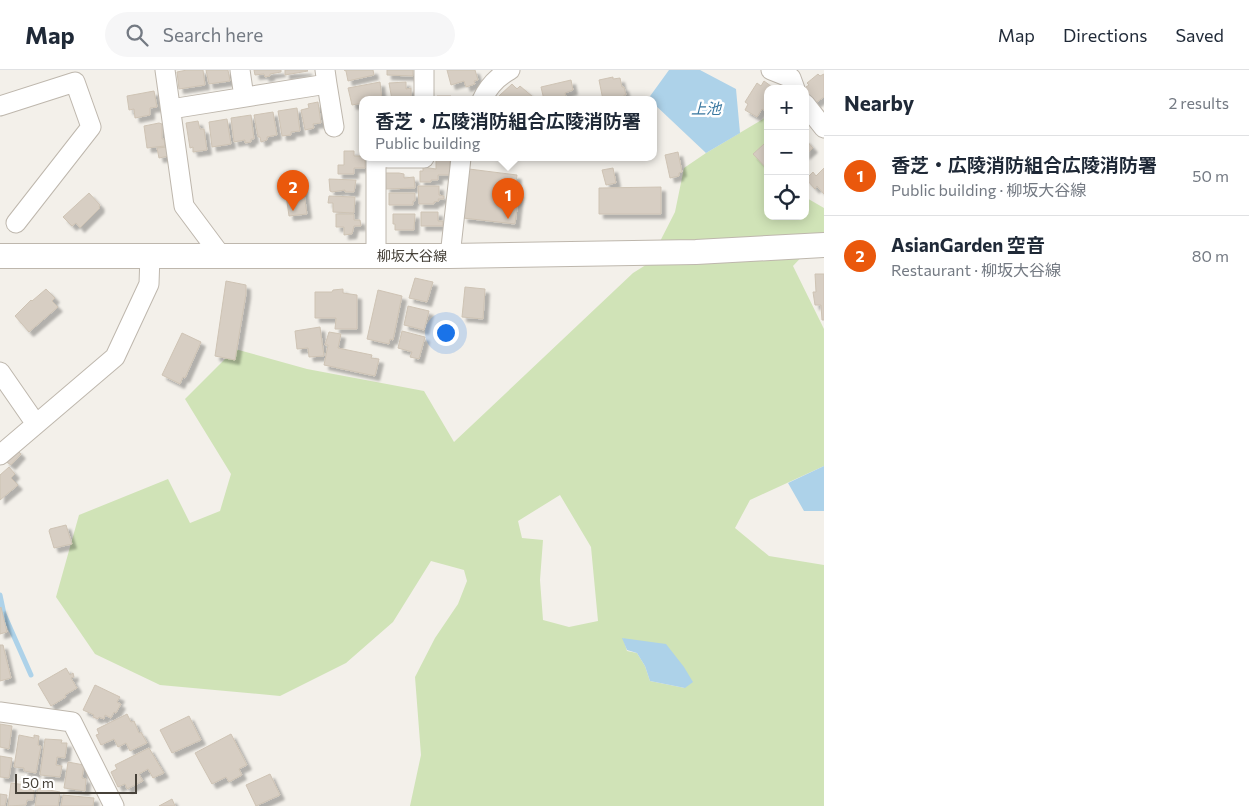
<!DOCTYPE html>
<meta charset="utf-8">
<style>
body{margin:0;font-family:Commissioner,"Noto Sans JP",sans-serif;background:#f6f6f7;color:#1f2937}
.controls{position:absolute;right:15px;top:15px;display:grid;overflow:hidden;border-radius:10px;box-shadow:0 2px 12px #0003}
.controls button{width:45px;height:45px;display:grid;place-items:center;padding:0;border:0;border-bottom:1px solid #e0e1e3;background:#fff;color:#1f2937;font:25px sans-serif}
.scale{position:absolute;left:15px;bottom:12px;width:122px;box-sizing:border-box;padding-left:5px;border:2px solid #464139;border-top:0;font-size:14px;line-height:18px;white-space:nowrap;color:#464139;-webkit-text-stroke:4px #fff;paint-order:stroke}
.you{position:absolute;left:445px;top:262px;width:18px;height:18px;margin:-12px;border:4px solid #fff;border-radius:50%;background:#1a73e8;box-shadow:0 0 0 8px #1a73e833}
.badge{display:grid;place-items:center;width:32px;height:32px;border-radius:50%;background:#ea580c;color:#fff;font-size:16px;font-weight:700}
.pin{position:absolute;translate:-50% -41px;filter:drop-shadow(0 1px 2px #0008)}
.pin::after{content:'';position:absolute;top:26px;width:18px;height:15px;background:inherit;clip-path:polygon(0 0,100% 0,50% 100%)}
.popup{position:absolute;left:359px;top:26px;width:298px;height:65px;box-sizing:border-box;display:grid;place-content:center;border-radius:10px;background:#fff;filter:drop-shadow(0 1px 4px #0005);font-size:16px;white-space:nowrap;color:#747a83}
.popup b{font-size:19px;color:#1f2937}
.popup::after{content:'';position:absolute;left:50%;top:100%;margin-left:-10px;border:10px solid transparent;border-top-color:#fff}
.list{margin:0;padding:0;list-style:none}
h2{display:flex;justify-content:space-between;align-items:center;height:65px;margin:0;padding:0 20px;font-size:21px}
h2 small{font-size:16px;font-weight:400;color:#747a83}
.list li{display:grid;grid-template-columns:32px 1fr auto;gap:15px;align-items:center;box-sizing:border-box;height:80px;padding:0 20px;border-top:1px solid #e0e1e3}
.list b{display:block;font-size:19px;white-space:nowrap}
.list p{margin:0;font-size:16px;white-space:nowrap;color:#747a83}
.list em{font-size:16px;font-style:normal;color:#747a83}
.icon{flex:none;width:28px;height:28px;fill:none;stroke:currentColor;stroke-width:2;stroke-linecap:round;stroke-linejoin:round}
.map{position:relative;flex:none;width:824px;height:736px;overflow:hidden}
header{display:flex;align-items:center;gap:30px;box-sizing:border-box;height:70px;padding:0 25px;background:#fff;border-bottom:1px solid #e0e1e3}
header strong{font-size:24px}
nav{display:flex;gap:28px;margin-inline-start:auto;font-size:18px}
.search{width:350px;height:45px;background:#f6f6f7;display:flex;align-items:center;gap:12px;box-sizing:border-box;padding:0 18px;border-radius:28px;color:#747a83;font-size:19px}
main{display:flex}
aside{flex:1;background:#fff}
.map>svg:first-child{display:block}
</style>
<header>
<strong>Map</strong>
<div class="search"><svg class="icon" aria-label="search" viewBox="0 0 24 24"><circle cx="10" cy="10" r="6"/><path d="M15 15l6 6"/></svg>Search here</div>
<nav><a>Map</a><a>Directions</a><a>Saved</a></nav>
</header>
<main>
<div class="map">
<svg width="824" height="736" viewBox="0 0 824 736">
<defs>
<filter id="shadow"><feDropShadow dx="4.5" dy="4.5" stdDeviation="1" flood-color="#0004"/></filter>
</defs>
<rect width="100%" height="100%" fill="#f3f0ea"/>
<!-- green -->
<path fill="#d0e3b7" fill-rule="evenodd" d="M768,46V97L764,102L768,104V146H805V127L824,138V163L793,196L824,259V396L750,430L735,458L769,486L824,495V736H410L421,685L415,607L435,568L458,534L467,511L464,500L431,491L393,552L346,593L280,626L160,615L95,584L56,527L79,445L168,409L190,453L220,441L231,404L185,329L235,279L307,299L424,321L454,372L633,203L649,193L675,142L684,98L706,83ZM560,425L591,477L598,551L569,557L543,550L540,510L543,470L522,468L518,451ZM623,568L685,618L650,611L645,596L637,583L627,581Z"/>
<!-- water -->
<path fill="#add2e9" d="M669,0H700L736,19L740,63L706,83L653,33V30L648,29Z
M824,396V441H804L788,413Z
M622,568L666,574L684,597L693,612L685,618L650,611L645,596L637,583L627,580Z"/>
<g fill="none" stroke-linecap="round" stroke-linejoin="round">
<!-- stream -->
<path stroke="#add2e9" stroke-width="5" d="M0,525L4,544L31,605"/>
</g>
<!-- building -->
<path fill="#d7cec3" stroke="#cec3b4" filter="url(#shadow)" d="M187,0H203L205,15L179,19L177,2Z
M206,0H228L230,11L209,14Z
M254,0H281V2L270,4V6L265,7L264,4L255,5Z
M285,0H307L308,1L285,5Z
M344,0H373L374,5L348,11L346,1Z
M387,0H413V6L387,5Z
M447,0H475L478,10L474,11L475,14L466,17L464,11L451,15Z
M818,4L820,6L824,4V27L814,34L805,23V19H803L809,15L807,13Z
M613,7V9L620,8L622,17H624L626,25H624V28L603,30L599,10Z
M571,10L573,20L565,23L567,30H544L541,17Z
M764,11L775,19H768V35L765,41L762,39L757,47L745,40L748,34L745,32L757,13L761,16Z
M380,12L382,30H363V33L352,35L348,18Z
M406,12V19L411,18V30H392L389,13Z
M512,14L517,19L520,16L533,27L531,29L533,30H499L501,28L499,26Z
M154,21L157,37L150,38V45L135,48L134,39L129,40L127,26Z
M437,26H451V28H454V30H437Z
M318,32L321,53L313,54L314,58L305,60L301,40L309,38L308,34Z
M297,38L300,61L291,62V65L282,66L278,41Z
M273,42L277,65L267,67V70L261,72L260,67H258L254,45Z
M251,45L254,69H251V72L245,73V70L234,72L231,48Z
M227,49L231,74L212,77L209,52Z
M198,51L200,59H204L207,80L193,82V77L190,78L186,53Z
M159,53L162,54V69H164L165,76L147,78L144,56Z
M805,69L813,78L805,85Z
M764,74L768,78V100L753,84Z
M168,77L169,86L159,88L157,78Z
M344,81H354V86H363V88H365V98H354V104H338V95H344Z
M678,82L682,102L679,103V106L670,108L665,85Z
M436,89H450V105H438V110H431V112H420V101H423V97L436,99Z
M613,98L616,113L606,115L602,100Z
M824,98V124L817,116L815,119L806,109L813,102L816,106Z
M469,99L517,105L515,122L519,123L515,154L463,148Z
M385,103H399L404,104V108L414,107L415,118L386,119Z
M329,109L356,110L354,122H345V120L332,122L330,121Z
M303,116L307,144L289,146L285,118Z
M418,116H439V125L444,126V129H438L439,131L434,132V134H419Z
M661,117V144H599V118Z
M89,123L100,135L99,137L100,138L80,158L76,153L72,156L63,147Z
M389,123H415V131H413V135H389Z
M329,126L355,127L354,143L333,142V133H328Z
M421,142H438V151H443V156H421Z
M336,144H354V150H360L361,156H354L352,164L344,165V157H336Z
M393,144H415L414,160H395V154H393Z
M815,204H824V250H822L821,235H815L813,222H816Z
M415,208L433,212L427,232L409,228Z
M226,211L246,215V224L235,290L215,286Z
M465,217L485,219L483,249L462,247Z
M46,219L55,228L52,231L58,237L29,262L15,246L31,230L32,231Z
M343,219V223L357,225V259H335L336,248H315V222H332L333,220Z
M378,220L402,226L393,270L390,269L389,274L367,269Z
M408,236L429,241L424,260L404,255Z
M320,257L324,286L309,287L308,278L297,279L295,261Z
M402,261L425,267L419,289L410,287L412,282L398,278Z
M329,262L341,264L338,278L372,285L371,288L379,289L375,306L324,295L328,275H325Z
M182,263L201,272L185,308L183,307L180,314L162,305Z
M16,379L21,384L11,395L5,391Z
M9,397L15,404L11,408L18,415L0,430V405Z
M66,455L72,474L54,478L49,461L50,459Z
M1,537L7,562L0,564V538Z
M0,575H3L11,608L0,611Z
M66,598L70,605L73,603L74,607L71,608L77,618L65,625L66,627L51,636L38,614Z
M95,615L120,627L117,632L121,634L116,643L114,642L111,648L105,645L104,649L99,647L98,649L93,647L94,645L83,640Z
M127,644L131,652L134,651L139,663L141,662L147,673L130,681L126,673L118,677L114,669L101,675L96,665L99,664L97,659Z
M189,646L201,670L172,683L160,660Z
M0,654L12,656L9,679L0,677Z
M231,664L247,695L239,699L242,705L229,712L226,707L212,714L195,683Z
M19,665L34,668V665L39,666L38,675L41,676L36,703L24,701V698L14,697Z
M45,669L62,670L61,673H67L65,688L57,687L56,695L62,696L60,707L40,705Z
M149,678L164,703L153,708L148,699L139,704L143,711L127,719L125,714L118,717L111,702L117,699L115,695Z
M0,686L12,688L9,708L0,707Z
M68,692L84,695L82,708L86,709L85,721L64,718Z
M270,704L280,725L256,736L246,715Z
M11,713L34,716L33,730H27L26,735L8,736Z
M38,718L60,722L58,736H35Z
M0,724L7,725L5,736H0Z
M63,725L94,728L93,736H61Z
M172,729L175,736H159Z"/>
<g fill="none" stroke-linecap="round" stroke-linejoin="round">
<defs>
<path id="minor" d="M165,0L184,136L222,187
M240,0L244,27
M771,0L791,8L795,19
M327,14L334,57
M424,30V0
M482,30C488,17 497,7 510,0
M805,34L824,58
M0,36L75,12L91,57L16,153
M171,39L327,14L325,0
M388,88H424
M376,186V88
M450,186L461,88
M0,302L36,354
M0,385L115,287L149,214L150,185
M0,642L72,652L114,736"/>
<path id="tertiary" d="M0,186H450L696,182L824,175"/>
</defs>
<!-- minor casing -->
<use href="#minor" stroke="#beb7ad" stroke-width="21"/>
<!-- tertiary casing -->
<use href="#tertiary" stroke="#beb7ad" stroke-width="26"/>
<!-- minor -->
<use href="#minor" stroke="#fff" stroke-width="19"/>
<!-- tertiary -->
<use href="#tertiary" stroke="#fff" stroke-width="24"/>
</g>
<g text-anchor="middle" stroke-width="5" stroke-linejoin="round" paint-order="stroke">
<!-- street labels -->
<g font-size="14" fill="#464139" stroke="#fff">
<text x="412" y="191">柳坂大谷線</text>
</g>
<!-- water labels -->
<g font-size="15" font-style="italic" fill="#3a78a0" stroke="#fff">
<text x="706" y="44">上池</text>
</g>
</g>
</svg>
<div class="controls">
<button>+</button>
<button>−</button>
<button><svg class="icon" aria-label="locate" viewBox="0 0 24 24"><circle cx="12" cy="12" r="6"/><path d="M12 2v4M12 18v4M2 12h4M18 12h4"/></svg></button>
</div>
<div class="scale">50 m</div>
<div class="you"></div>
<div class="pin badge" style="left:508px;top:149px">1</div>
<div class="popup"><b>香芝・広陵消防組合広陵消防署</b>Public building</div>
<div class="pin badge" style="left:293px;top:141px">2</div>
</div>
<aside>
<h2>Nearby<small>2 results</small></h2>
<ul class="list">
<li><span class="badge">1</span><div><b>香芝・広陵消防組合広陵消防署</b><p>Public building · 柳坂大谷線</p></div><em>50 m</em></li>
<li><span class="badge">2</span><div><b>AsianGarden 空音</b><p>Restaurant · 柳坂大谷線</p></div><em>80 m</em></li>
</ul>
</aside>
</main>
